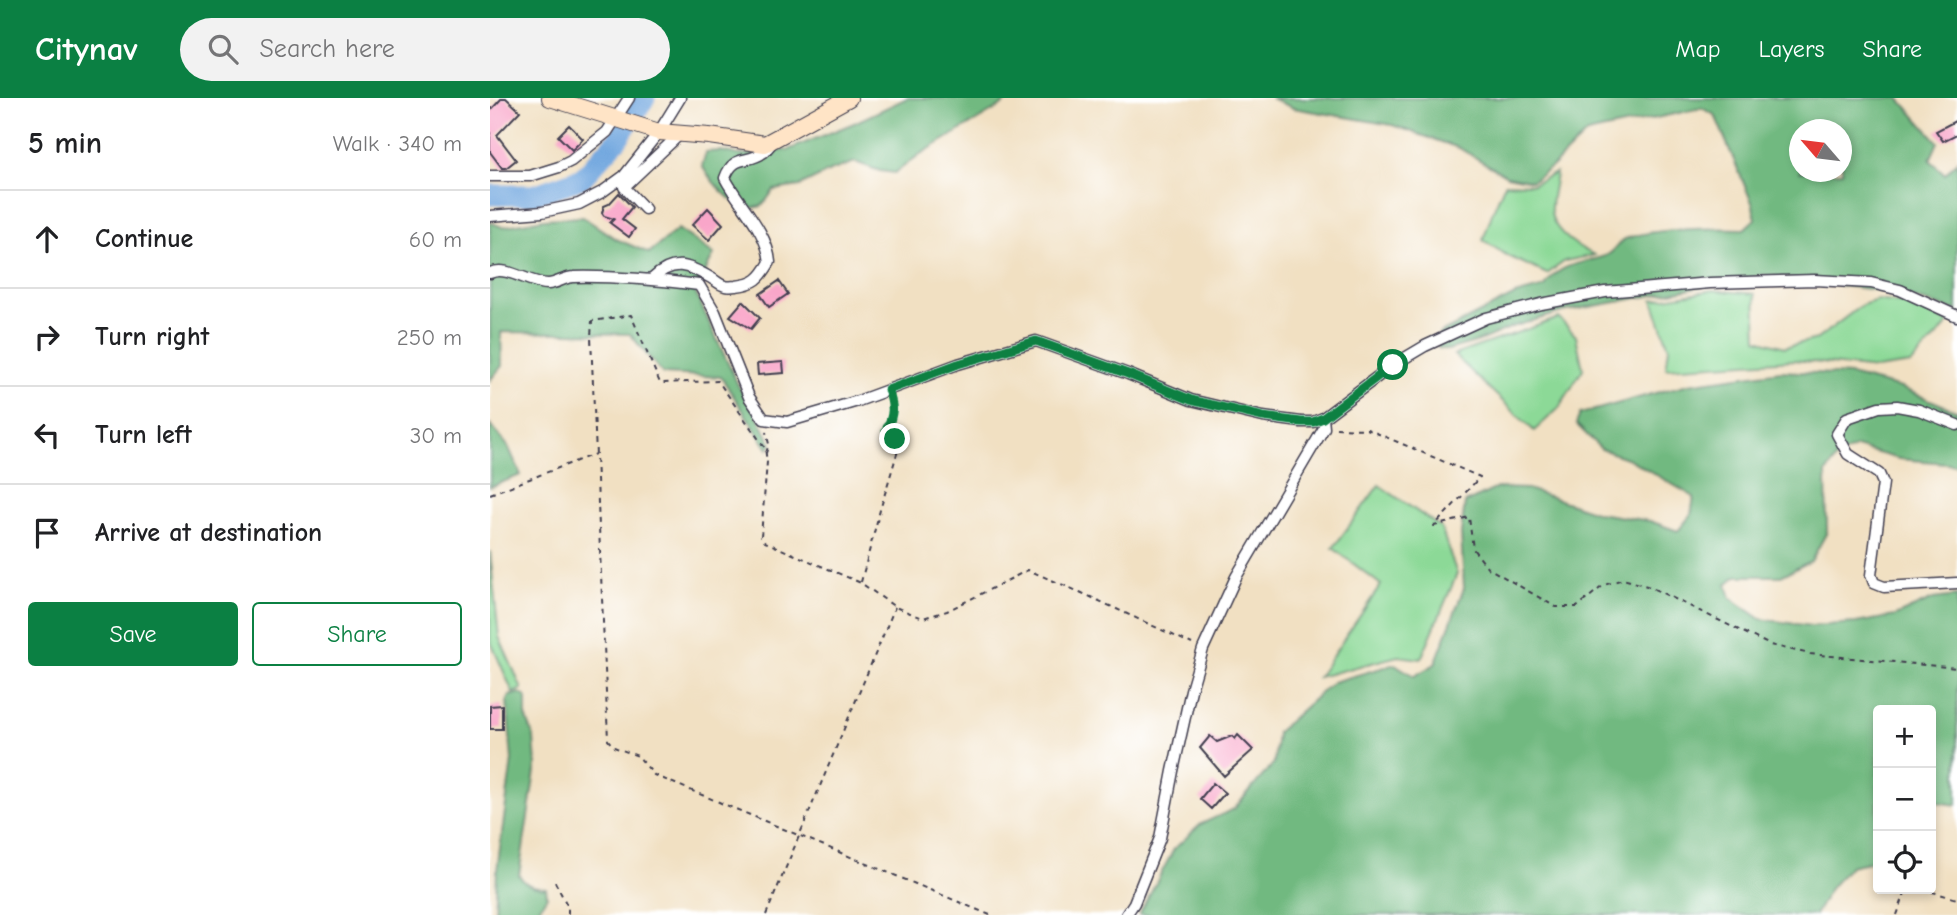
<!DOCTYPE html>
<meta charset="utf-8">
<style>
body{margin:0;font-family:"Comic Neue",sans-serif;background:#f2f2f2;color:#202124}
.controls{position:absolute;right:21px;bottom:21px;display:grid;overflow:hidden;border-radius:7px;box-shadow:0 4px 10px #0003}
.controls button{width:63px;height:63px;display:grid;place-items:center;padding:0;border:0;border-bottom:2px solid #e0e0e0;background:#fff;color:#202124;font:35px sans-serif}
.compass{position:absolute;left:1299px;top:21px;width:63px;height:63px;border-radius:50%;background:#fff;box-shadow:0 4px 10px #0003;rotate:298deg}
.stop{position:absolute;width:21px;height:21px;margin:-16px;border:5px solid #0b8043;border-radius:50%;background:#fff}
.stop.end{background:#0b8043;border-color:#fff;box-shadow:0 2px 7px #0008}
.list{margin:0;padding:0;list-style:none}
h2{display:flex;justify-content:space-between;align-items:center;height:91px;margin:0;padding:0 28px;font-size:30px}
h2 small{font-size:23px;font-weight:400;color:#757577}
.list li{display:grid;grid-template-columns:46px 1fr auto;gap:21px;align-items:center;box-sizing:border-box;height:98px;padding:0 28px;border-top:2px solid #e0e0e0}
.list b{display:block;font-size:26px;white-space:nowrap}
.list em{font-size:23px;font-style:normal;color:#757577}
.actions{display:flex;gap:14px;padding:21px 28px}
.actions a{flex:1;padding:16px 0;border:2px solid #0b8043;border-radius:7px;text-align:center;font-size:24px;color:#0b8043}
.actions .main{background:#0b8043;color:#fff}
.icon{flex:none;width:38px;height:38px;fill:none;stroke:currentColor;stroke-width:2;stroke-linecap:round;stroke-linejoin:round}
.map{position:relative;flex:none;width:1467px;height:817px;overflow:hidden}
header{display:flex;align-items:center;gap:42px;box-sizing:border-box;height:98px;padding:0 35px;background:#0b8043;color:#fff}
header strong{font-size:33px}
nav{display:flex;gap:38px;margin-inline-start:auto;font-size:24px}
.search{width:490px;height:63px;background:#f2f2f2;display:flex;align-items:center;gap:18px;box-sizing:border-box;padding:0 24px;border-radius:38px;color:#757577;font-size:26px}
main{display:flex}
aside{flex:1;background:#fff}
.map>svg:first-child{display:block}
</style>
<header>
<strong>Citynav</strong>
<div class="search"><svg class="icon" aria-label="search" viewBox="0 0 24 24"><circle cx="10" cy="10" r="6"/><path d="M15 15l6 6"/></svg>Search here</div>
<nav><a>Map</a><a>Layers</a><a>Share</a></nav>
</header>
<main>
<aside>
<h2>5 min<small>Walk · 340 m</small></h2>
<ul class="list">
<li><svg class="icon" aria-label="ahead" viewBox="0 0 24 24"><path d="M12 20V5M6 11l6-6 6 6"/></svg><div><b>Continue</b></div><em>60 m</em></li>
<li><svg class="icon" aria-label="right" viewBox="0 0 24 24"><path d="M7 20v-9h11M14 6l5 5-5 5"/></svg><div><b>Turn right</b></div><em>250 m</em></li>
<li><svg class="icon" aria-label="left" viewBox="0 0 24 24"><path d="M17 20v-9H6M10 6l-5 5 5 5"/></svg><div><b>Turn left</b></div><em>30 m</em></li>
<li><svg class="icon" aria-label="arrive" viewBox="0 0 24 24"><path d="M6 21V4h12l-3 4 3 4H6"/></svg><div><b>Arrive at destination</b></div></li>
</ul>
<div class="actions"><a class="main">Save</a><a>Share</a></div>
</aside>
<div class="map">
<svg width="1467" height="817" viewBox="0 0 1467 817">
<rect width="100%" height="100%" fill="#fff"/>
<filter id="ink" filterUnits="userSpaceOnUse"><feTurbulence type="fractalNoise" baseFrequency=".0143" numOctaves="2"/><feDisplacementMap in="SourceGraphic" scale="14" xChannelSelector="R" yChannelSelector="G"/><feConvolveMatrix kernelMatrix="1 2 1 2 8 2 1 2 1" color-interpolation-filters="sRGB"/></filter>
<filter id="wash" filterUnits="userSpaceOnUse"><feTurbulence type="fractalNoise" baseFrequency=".00686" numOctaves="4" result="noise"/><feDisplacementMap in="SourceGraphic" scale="28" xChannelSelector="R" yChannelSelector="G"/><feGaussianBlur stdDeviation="1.57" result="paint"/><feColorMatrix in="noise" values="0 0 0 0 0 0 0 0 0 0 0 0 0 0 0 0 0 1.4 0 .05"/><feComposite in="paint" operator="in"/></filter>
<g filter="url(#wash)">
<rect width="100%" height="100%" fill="#f1e0c2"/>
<!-- green -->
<path fill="#8cd997" stroke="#577e69" stroke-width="2" d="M1066,75C1065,87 1060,102 1061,114C1063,134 1088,149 1104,157L1075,163L1057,176L1018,158L993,142L1003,113L1015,85L1043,86Z
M1223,192L1265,196L1267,241L1295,249L1327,241L1372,207L1387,202L1425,207L1459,225L1421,266L1386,271L1304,262L1176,270L1179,250L1163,202Z
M1069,220L1086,238L1093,271L1068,311L1044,333L964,257Z
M889,387L951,430L967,476L931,561L908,558L828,579L891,487L843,450Z
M0,453L9,539L32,591L23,595L0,542Z"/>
<!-- forest -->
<path fill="#71b980" stroke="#4a6e5e" stroke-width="2" fill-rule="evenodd" d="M417,0H520L511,8L429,57L405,75L390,73L365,64L340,73L310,88L284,92L272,108C268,109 264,110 260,110C240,107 222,84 212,68L216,54L231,53L249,57L298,52L364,25Z
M781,0H1409L1448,44L1440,62L1455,76L1467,63V213L1400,194L1273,177L1072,214L1022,229L989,243L958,252L948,250L949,236L1025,197L1055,189C1067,165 1092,166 1115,158C1124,155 1127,145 1135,141C1165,130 1222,130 1254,131L1265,121L1263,107L1225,17L1212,10L1097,35L1062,69L1042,83L1017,78L969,50L902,27L803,10ZM1310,32H1352V74H1310Z
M93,119L126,141L159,155L188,131L224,156L205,194L249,289L265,313L282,347L278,351L231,279L173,276L140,236L11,234L12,268L0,282V124L12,129L53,121Z
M1291,273L1360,277L1411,290L1467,313V366L1409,361L1366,349L1347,359L1336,375L1337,434L1321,463L1291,478H1246L1237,486L1241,500L1271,521L1321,528L1366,525L1405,518L1443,501L1467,498V707L1441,703V612H1388V762L1360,768L1341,789L1325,817H649L684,751L711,726L744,711L784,665L787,634L843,584L905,566L924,578L945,566L974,490L971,435L975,405L1007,390L1038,391L1108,415L1160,423L1188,433L1201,417L1204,399L1139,361L1111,351L1086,326L1090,316L1198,286Z
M0,327L18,348L31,377L0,389Z
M30,595L36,599V618L44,640L46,667L29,777C36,788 43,789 56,790L57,798L45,817H5L7,772L22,662L17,602L19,598Z"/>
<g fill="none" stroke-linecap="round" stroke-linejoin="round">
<!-- stream -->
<path stroke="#72a7df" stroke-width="3.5" d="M4,88L10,97"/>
<!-- river -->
<path stroke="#72a7df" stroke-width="21" d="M0,97H44L92,80L127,42L155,0"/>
</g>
<g id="blocks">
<!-- building -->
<path fill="#f9a6c9" d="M12,0H16L30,13L7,37L26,62L16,70H12L0,54V13Z
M1467,22V36L1453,43L1446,33Z
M79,27L93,41L82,52L68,38Z
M129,95L142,109L132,121L145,131L139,139L120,125L124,121L114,118L112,115L114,108L119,106Z
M218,110L233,126L219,142L202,127Z
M289,183L298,196L279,209L270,196Z
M253,203L270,220L261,231L240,218Z
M293,264L294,275L268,277L267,266Z
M12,607V631H0V608Z
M748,637L763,652L734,678L710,650L720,638L727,644L742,638L745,641Z
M723,685L735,695L721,711L710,701Z"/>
</g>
</g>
<g filter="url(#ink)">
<use href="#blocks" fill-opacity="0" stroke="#413e4f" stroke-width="2"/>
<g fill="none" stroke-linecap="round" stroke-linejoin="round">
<defs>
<path id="minor" d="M0,78H40L69,69L81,63L117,34L139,0
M155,111L134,89L190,36
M0,118L52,114L89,106L112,94L134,78L169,34L190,0
M0,175C18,167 39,186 58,186C66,186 75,179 84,179C126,178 167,182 209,187L225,214L259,299L274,321L297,324L368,303L468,266L546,243L638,276L701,302L773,319L811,324H823L833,320L903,267L935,248L996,220L1051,206L1115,194L1220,185L1325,182L1381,185L1410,192L1467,218
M162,181C183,161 197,166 221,180C225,182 230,187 235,188C238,189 243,188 246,188C265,186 270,181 280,164C277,132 249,107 235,80C244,55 257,67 274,54C277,51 279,48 282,45
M1467,327L1429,312L1407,308L1389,309L1357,320L1347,336L1358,356L1389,376L1393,385L1381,477L1384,485L1394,489L1467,485
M636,817L644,805L670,740L683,673L701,592L713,551L746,479L834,330L833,320"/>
<path id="secondary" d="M60,0L169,34L219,38L275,46L359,0"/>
</defs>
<!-- minor casing -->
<use href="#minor" stroke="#413e4f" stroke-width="13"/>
<!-- secondary casing -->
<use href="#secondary" stroke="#413e4f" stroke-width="18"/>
<!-- path -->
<path stroke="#413e4f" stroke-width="2" stroke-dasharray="5 5" stroke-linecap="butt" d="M846,330L877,331L990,379L944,428L979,419L983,451L998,470L1066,509H1087L1114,487L1133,481L1160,489L1280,547L1320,556L1467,570
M276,355L279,346L276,334
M0,396L105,356
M371,484L390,412L409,349L406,341L399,338L396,332C401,323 406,314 402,303
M65,784L78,809V817
M1432,791L1467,801
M276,817L405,509
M500,817L164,677L148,658L124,649L118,642L101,239L102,223L141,217L170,285L228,283L275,350L277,364L271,438L275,444L371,485L405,509L433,520L457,513L538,472L592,495L702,546
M1407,817L1415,795L1419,791"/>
<!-- minor -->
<use href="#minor" stroke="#fff" stroke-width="10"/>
<!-- secondary -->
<use href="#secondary" stroke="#ffe4c6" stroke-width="16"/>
</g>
</g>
<g fill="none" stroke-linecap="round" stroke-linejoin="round" filter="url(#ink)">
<!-- route -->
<path stroke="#0b8043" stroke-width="9" d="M405,341L399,338L396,332C404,317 404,308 398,292L468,266L546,243L638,276L701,302L773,319L811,324H823L833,320L903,267"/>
</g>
</svg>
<div class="controls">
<button>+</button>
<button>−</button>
<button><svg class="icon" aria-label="locate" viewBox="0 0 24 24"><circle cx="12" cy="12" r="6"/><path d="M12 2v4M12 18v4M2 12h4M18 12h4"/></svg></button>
</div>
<svg class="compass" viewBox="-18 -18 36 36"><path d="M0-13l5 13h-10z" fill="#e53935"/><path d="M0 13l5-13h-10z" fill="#757577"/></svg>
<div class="stop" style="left:903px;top:267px"></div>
<div class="stop end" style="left:405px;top:341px"></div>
</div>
</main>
